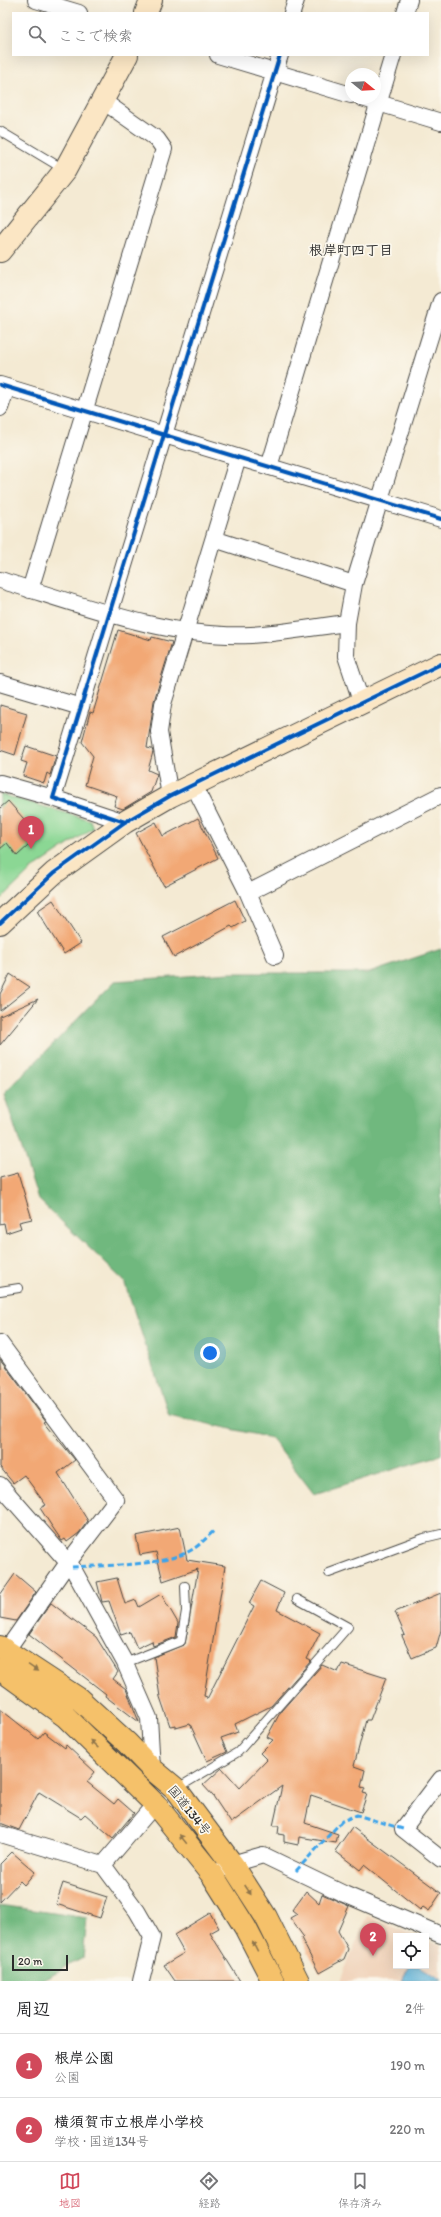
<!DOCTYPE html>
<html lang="ja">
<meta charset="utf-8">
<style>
body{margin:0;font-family:Itim,"Klee One",sans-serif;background:#f2f2f2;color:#202124}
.controls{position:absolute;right:12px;bottom:12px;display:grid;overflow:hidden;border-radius:0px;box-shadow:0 4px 16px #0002}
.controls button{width:36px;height:36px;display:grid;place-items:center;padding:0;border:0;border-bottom:1px solid #e0e0e0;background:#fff;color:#202124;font:20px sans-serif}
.compass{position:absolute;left:345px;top:68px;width:36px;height:36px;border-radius:50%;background:#fff;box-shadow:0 4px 16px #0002;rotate:108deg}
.scale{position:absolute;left:12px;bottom:10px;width:56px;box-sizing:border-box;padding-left:4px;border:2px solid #2b2b2b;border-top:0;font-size:11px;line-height:14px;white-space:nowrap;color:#2b2b2b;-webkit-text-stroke:3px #fbf7ec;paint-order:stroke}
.you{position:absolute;left:210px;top:1353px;width:14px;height:14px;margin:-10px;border:3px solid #fff;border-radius:50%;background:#1a73e8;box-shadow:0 0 0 6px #1a73e833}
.badge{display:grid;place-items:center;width:26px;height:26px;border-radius:50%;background:#d1495b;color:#fff;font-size:13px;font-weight:700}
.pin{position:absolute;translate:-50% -33px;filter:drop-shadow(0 1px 2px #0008)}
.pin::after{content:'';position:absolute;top:21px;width:14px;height:12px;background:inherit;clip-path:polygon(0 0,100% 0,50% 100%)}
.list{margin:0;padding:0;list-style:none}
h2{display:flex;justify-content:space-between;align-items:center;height:52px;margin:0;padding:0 16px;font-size:17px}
h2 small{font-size:13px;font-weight:400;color:#757577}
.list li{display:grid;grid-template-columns:26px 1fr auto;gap:12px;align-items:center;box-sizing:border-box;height:64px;padding:0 16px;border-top:1px solid #e0e0e0}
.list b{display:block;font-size:15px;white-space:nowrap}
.list p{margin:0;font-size:13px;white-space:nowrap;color:#757577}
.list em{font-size:13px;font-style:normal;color:#757577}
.icon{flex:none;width:22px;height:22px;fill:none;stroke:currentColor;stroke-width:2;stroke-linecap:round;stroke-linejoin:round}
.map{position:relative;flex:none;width:441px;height:1981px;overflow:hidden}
.search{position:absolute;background:#fff;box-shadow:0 4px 16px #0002;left:12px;right:12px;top:12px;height:44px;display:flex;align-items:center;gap:10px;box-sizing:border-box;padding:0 14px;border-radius:0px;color:#757577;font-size:15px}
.sheet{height:180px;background:#fff}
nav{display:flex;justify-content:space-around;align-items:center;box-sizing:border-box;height:56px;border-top:1px solid #e0e0e0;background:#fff;font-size:11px;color:#757577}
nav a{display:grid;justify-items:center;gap:2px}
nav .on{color:#d1495b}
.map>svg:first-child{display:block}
</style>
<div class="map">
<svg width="441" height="1981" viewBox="0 0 441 1981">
<rect width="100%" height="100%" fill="#fbf7ec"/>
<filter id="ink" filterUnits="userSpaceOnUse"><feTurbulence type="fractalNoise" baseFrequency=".025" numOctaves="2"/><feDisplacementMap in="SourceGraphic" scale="8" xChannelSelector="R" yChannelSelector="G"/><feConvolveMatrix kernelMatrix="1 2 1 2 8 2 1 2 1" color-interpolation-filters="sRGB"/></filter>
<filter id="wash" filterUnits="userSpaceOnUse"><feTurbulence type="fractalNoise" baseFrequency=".012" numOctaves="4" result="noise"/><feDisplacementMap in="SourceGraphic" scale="16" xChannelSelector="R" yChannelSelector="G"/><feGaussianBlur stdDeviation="0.9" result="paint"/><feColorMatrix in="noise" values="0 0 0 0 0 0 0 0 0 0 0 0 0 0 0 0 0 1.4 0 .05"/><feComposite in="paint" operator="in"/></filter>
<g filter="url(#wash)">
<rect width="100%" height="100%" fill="#f4ead3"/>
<!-- built -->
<path fill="#f1d5bd" d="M367,1916L415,1936H396V1966H426V1940L441,1946V1981H340Z"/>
<!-- green -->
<path fill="#8bd794" stroke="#5b8160" d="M0,794L90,820L93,828L31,870L0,900Z"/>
<!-- forest -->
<path fill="#70b87e" stroke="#4e7254" d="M441,949V1455L314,1494L271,1438L169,1415L124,1281L38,1199L4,1094L115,981L230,973H369Z
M0,1905L87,1918L83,1958L39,1981H0Z"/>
<!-- water -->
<path fill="#65bbe2" stroke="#487386" d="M410,1966H419L441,1979V1981H401Z"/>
<g id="blocks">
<!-- building -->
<path fill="#f2a875" d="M118,630L151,640L152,637L172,642L154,701L147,748L152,749L153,752L148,770L157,774L151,792L123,809L114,806L117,796L85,785L93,756L82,742L90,712L93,713Z
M0,705L27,713L15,755L0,750Z
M26,746L56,756L50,775L47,773L44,783L23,776L27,763L21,761Z
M8,801L39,836L17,856L7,843L0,849V808Z
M198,818L218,858L164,886L136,833L156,822L163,836Z
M53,900L81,943L64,954L37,911Z
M235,900L245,921L233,928L231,926L174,957L163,937Z
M10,974L30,987L0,1011V994Z
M38,999L0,1045V1016Z
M18,1173L32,1219L19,1222L21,1228L6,1233L4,1223L0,1224V1178Z
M0,1359L46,1421L44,1422L75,1460L58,1473L88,1521L79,1533L67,1542L65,1539L62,1541L51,1525L40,1508L46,1505L24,1475L13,1483L0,1467Z
M180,1527L187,1560L225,1566L204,1696L207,1697V1699L254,1606L249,1603L261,1581L284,1593L277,1610L320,1633L307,1659L311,1661L271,1706L235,1724L238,1732L221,1738L227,1752L207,1761L190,1724L176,1728V1725L170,1726L160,1697L154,1657L185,1644L198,1569L163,1581L156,1552L140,1555L136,1536Z
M15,1574L36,1592L16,1621L0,1618V1595Z
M117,1578L125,1604L136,1600L139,1607L161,1594L178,1623L176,1637L153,1646L152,1641L137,1648L130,1632L121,1635L109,1601L102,1602L97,1582Z
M441,1593V1630L436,1648L412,1658L402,1636L405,1635L395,1612Z
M51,1603L96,1637L118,1672L113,1679L126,1689L139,1722L105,1696L106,1694L29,1634Z
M342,1664L386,1678L370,1720H366L354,1766L365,1770L361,1787L365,1788L363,1793L367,1794L361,1812L311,1795L305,1823L338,1834L336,1843L299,1837L298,1845L284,1842V1835L278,1834L279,1826H273L282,1786L231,1823L213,1796L203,1785L222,1768L240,1788L267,1760L260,1753L273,1740L267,1737L281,1711L322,1665L338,1672Z
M0,1709L38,1739L44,1732L65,1748L66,1745L95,1772L87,1782L114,1804L118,1799L134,1813L113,1838L85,1814L81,1818L39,1792L19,1830L0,1823Z
M352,1827L441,1893L429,1911L423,1907L420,1910L364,1865L360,1870L335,1851Z
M12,1852L35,1872L24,1885L20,1881L0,1902V1864Z
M63,1883L107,1897L100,1918L56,1904Z
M306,1891L319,1903L322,1894L349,1906L338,1931L348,1949L344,1959L319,1973L301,1938L303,1936L290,1918L297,1914L292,1910Z
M210,1913L219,1928L210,1933L240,1981H175L164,1965L184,1953L174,1935Z"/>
</g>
</g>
<g filter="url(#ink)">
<use href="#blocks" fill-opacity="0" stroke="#494844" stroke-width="1"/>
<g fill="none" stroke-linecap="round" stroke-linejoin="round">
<defs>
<path id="lane" d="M0,131L65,170
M0,1291L19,1288
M329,1573L424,1538L441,1534
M125,1663L181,1641L186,1611L185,1586
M176,1789L238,1752L348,1627L297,1599"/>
<path id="street" d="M36,0L79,13
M292,13L296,0
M405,13L409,0
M218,55L351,95
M362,98L441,122
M0,385L441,519
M0,408L7,387
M269,467L393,55
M214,539L354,584
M0,580C79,604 168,639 251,635C283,633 315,627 347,623
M30,590L164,149L157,139L103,101
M0,683L81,707
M362,704L346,656L347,623L354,584L441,301
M0,783L53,798
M194,786L248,893L441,795
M170,796L159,732L163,704L238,458
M125,822L53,798L280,55
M248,893L275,956
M0,1343L116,1500L67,1564L6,1651
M0,1485L72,1567L125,1663L149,1718L152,1769
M441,1779L403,1829L441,1859
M0,1834L103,1865L137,1911L152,1937L141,1981
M103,1865L155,1804
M223,1869L232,1864L263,1855L344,1894L441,1935"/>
<path id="secondary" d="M146,13L151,0
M0,251L65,170L127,55
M0,923L54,873L125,822L170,796L441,664"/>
<path id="highway" d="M0,1647L79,1699L127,1743L152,1769L176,1789L232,1864L266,1917L298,1981
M0,1669L65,1716L155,1804L213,1876L245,1927L273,1981"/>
</defs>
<!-- lane casing -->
<use href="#lane" stroke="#494844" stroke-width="10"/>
<!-- street casing -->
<use href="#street" stroke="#494844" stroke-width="18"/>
<!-- secondary casing -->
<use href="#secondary" stroke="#494844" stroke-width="24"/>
<!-- highway casing -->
<use href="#highway" stroke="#494844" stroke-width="24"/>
<!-- lane -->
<use href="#lane" stroke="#fff" stroke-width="8"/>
<!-- street -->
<use href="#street" stroke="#fff" stroke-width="16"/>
<!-- secondary -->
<use href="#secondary" stroke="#fbe6c4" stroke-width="22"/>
<!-- highway -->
<use href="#highway" stroke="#f5c16b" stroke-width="22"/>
<!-- quiet -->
<path stroke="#3ea3eb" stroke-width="3" stroke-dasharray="6 3" stroke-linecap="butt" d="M72,1567C104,1565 165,1567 193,1549C200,1545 207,1537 214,1531
M296,1871L342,1821L357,1815L403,1829"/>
<defs>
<path id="cycleway" d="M0,385L441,519
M125,822L53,798L280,55
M0,923L54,873L125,822L170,796L441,664"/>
</defs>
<!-- cycleway casing -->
<use href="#cycleway" stroke="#fbf7ec" stroke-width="6"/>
<!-- cycleway -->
<use href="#cycleway" stroke="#0057b8" stroke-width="4"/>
</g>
<!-- one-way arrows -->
<defs><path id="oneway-solid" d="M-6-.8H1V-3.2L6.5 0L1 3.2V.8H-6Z"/></defs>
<g fill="#90764b">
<use href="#oneway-solid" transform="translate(33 1668) rotate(34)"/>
<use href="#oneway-solid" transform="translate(94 1744) rotate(-137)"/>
<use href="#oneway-solid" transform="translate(183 1839) rotate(-129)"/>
<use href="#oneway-solid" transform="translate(248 1890) rotate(57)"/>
<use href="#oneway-solid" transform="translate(255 1946) rotate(-117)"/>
</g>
</g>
<g text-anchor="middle" stroke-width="3.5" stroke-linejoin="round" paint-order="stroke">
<!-- street labels -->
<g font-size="13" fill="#2b2b2b" stroke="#fbf7ec">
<text transform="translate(190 1810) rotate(51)" y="5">国道134号</text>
</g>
<!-- neighbourhood labels -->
<g font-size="14" font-weight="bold" fill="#2b2b2b" stroke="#fbf7ec">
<text x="351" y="255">根岸町四丁目</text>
</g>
</g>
</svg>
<div class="controls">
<button><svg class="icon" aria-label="locate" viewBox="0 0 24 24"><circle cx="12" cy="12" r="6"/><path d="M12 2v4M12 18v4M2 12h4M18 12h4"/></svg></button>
</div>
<svg class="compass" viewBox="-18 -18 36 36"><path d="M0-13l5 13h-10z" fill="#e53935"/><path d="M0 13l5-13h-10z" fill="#757577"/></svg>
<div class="scale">20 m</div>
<div class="you"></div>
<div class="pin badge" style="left:31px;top:849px">1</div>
<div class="pin badge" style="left:373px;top:1956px">2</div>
<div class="search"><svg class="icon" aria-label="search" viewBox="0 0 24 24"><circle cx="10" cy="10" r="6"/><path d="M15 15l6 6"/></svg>ここで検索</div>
</div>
<section class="sheet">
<h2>周辺<small>2件</small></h2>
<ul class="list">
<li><span class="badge">1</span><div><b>根岸公園</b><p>公園</p></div><em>190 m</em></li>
<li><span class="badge">2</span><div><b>横須賀市立根岸小学校</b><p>学校 · 国道134号</p></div><em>220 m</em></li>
</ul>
</section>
<nav>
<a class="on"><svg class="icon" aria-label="map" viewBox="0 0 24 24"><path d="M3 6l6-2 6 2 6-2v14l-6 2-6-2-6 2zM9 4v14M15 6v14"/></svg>地図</a>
<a><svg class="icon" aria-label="directions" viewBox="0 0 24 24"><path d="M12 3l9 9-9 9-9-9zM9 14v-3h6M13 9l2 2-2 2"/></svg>経路</a>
<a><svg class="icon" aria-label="saved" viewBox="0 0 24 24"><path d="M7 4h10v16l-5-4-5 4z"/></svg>保存済み</a>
</nav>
